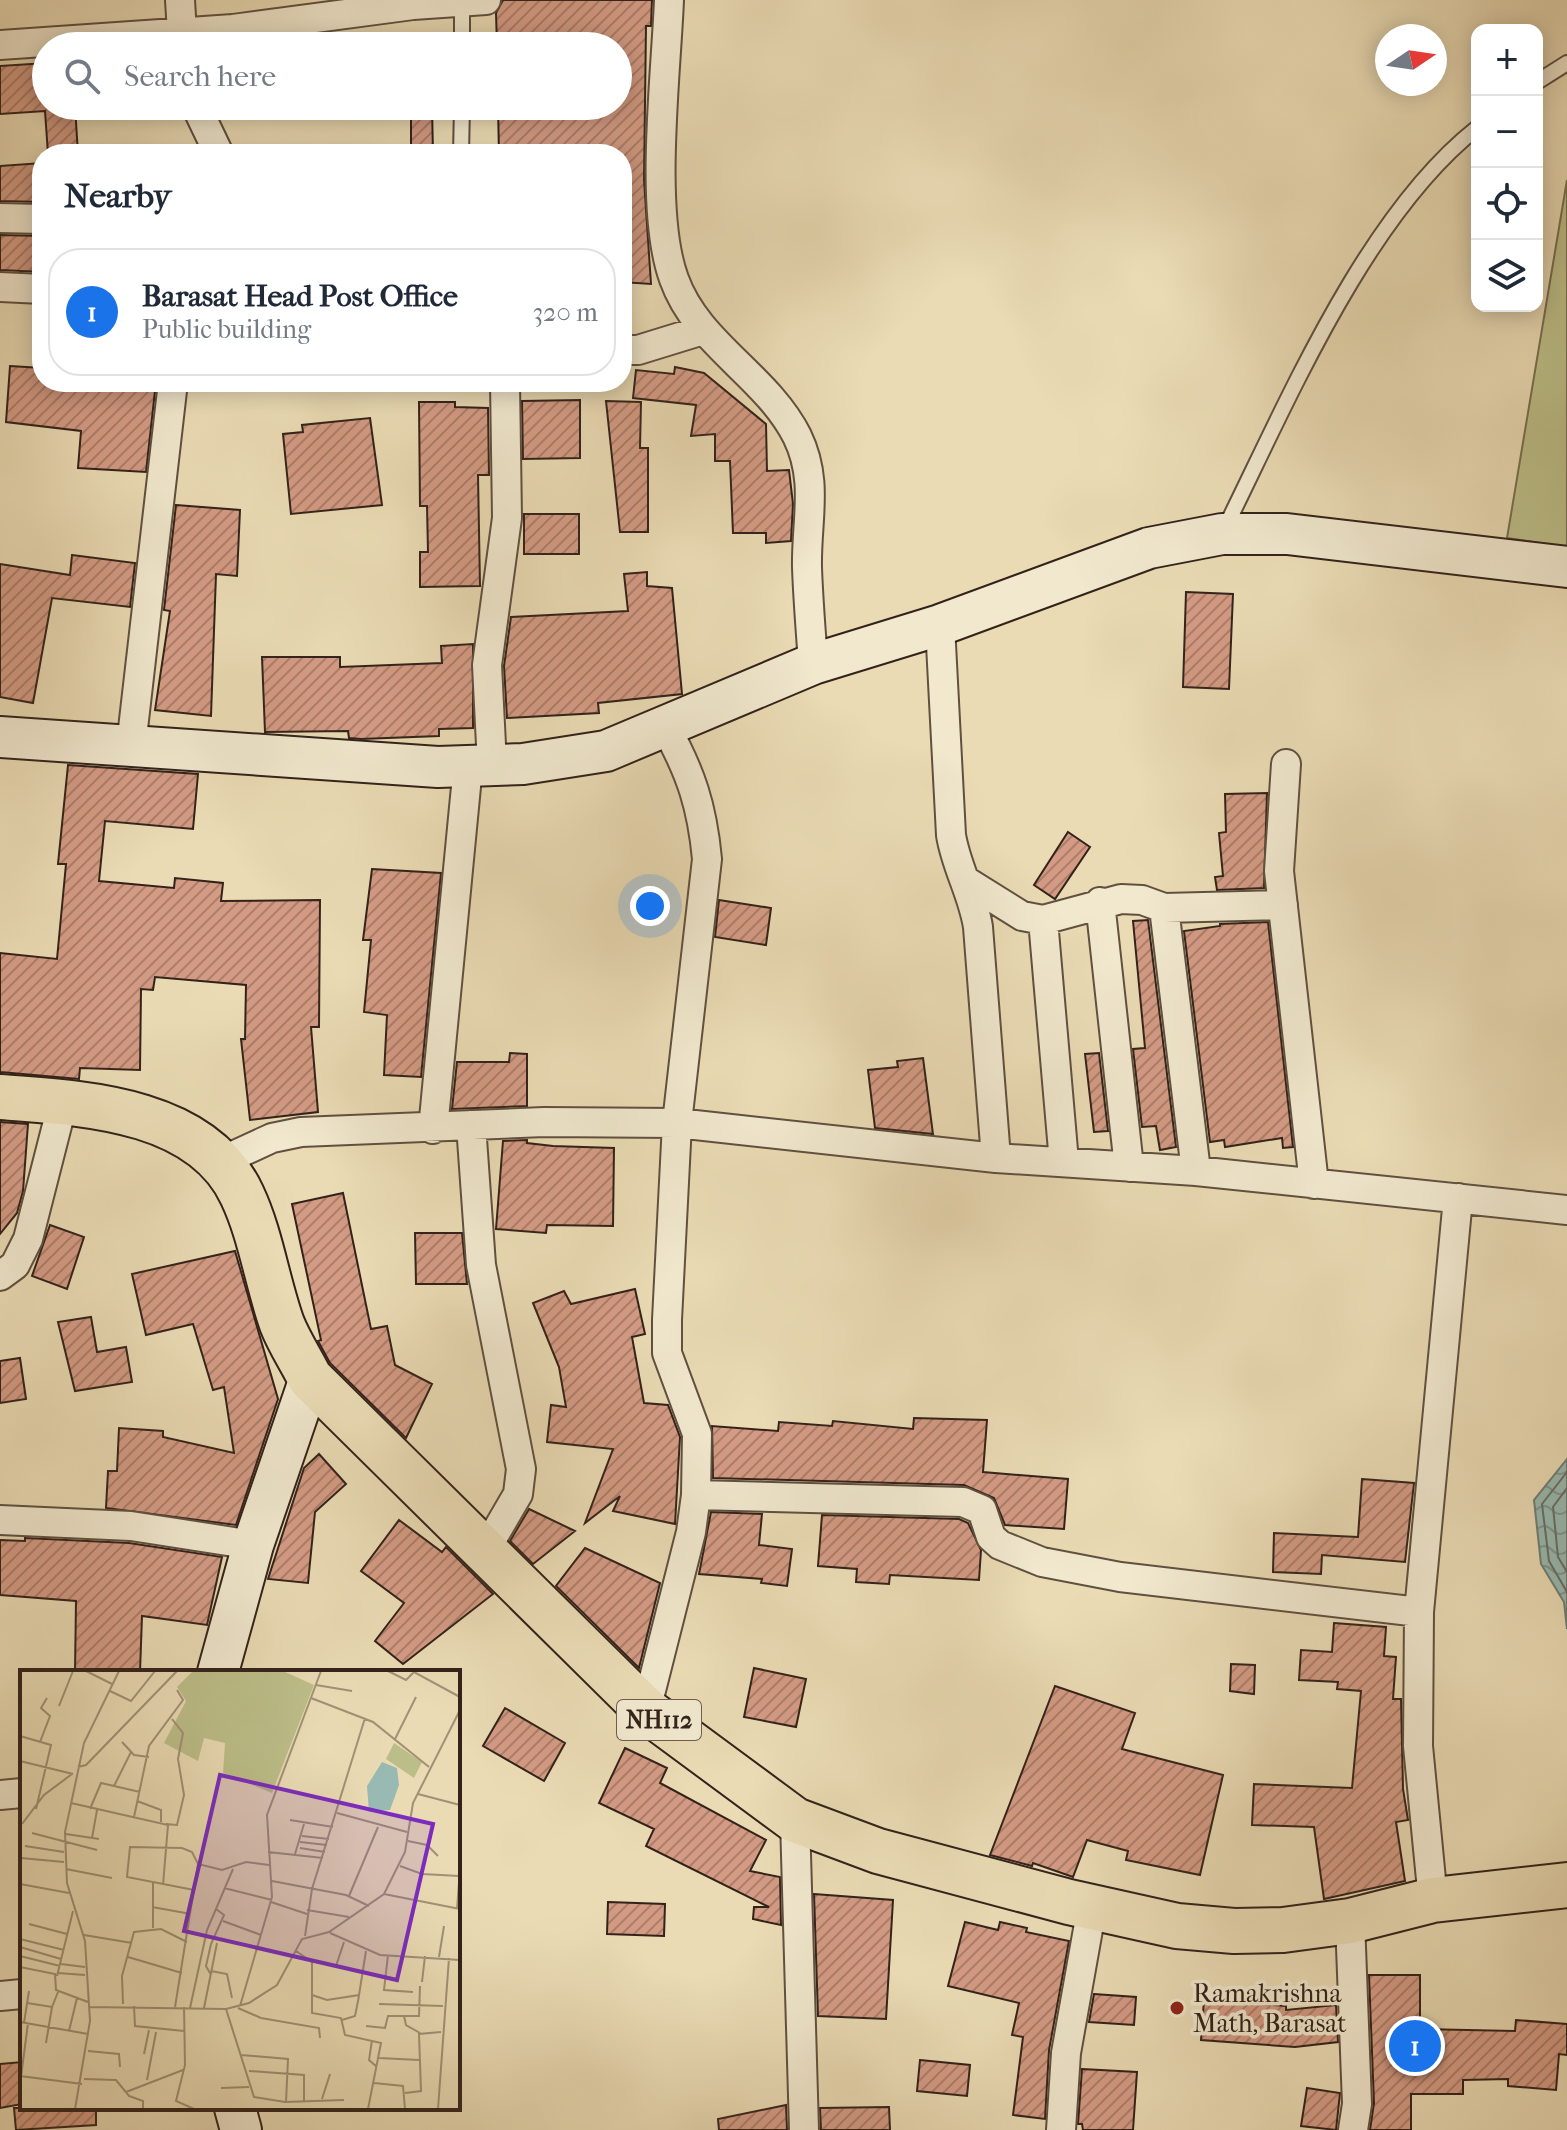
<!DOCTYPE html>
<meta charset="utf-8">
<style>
body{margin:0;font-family:"IM FELL French Canon",serif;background:#f2f2f3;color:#1f2937}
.controls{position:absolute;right:24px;top:24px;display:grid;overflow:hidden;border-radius:16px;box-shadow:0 4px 20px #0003}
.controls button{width:72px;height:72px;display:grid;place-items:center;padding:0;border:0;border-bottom:2px solid #e0e1e3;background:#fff;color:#1f2937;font:40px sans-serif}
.compass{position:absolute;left:1375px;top:24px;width:72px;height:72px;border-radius:50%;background:#fff;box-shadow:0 4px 20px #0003;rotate:77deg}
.you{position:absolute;left:650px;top:906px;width:28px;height:28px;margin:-20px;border:6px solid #fff;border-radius:50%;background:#1a73e8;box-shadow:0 0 0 12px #1a73e833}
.badge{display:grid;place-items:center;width:52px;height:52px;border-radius:50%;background:#1a73e8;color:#fff;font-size:26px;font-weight:700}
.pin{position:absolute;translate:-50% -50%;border:4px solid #fff;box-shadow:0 2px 8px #0006}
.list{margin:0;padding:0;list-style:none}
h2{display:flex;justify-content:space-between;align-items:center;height:104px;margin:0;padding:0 32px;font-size:34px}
h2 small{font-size:26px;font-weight:400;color:#747a83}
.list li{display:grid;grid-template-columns:52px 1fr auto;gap:24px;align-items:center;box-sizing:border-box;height:128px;margin:0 16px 16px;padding:0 16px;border:2px solid #e0e1e3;border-radius:32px}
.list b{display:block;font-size:30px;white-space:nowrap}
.list p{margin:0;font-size:26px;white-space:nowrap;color:#747a83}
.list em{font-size:26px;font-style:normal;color:#747a83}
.icon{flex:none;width:44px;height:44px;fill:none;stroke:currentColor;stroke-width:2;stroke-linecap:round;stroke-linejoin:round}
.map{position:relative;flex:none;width:1567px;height:2130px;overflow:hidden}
.search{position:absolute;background:#fff;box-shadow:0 4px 20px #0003;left:32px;top:32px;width:600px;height:88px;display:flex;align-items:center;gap:20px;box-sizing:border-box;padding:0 28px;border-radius:44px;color:#747a83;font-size:30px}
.panel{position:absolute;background:#fff;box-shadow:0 4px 20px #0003;left:32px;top:144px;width:600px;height:248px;border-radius:32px}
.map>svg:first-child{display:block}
</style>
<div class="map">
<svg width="1567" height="2130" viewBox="0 0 1567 2130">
<defs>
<pattern id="water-waves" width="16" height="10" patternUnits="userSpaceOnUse" patternTransform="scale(2)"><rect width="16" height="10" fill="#98bab2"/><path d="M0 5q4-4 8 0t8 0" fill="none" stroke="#7d9790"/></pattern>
<pattern id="building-hatch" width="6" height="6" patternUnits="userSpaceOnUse" patternTransform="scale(2)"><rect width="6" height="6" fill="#d49b84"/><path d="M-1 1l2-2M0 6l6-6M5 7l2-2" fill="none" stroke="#ad7e6b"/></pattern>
</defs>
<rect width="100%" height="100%" fill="#eadbb4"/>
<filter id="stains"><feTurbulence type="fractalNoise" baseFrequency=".0025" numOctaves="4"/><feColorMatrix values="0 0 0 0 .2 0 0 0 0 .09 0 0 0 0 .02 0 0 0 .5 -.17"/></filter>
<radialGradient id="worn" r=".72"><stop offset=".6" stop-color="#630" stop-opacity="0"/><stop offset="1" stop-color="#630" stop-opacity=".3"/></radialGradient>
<!-- grass -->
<path fill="#bcbe89" stroke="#777052" stroke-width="2" d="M1567,180V547L1507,538Z"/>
<!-- water -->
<path fill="url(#water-waves)" stroke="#6f7d75" stroke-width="2" d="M1567,1459V1629L1564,1602L1541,1564L1534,1500Z"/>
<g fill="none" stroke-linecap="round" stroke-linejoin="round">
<!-- shore -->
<path stroke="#656e66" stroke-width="2" d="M1567,1472L1542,1504L1549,1561L1567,1592
M1567,1488L1553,1507L1558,1557L1567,1572"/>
</g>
<!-- building -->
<path fill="url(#building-hatch)" stroke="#32221a" stroke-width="2" d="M503,0H652L651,26H646L644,180L651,284L622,282V154H499L498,106H618V46H497L496,13Z
M46,63V106H75L78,154H48L45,111L0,114V66Z
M411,106H432L433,154H411Z
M42,163V202L0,201V166Z
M0,235L42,236V272L0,270Z
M10,366L42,368V382H156L146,472L78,468L81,431L6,422Z
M675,367L704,373L766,424L767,471L789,470L793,504L791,541L766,543V533H733L730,461H715V434L691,436L696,405L633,398L636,370L674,374Z
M580,400V458L523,459L522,401Z
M606,401L641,402L640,448H648V532H620Z
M419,402H455V407L488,408L489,475H478L480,586L420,587V552H428L427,506H420Z
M370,418L382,505L291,514L283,434L303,432L302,425Z
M176,505L240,510L237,576L216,574L211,716L155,710L170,611L164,610Z
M524,514H579V554H524Z
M72,555L135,563L130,607L52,598L33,703L0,697V564L70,575Z
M647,572V586L672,588L682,694L598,703L599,713L507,718L504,666L511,617L628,611L624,574Z
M1186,592L1233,594L1229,689L1183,687Z
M473,644V728L439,729V736L361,739L349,738L348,731L265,732L262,657H340V667L442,663L441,646Z
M68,765L198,774L193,829L105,821L99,881L174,888L175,878L223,883L221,901L320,900L319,1027H311L318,1112L250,1120L241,1039H245L246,985L155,977L153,990L141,989L140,1070L80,1068L79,1079L0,1072V953L57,959L66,864H58Z
M1267,793L1264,888L1217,890L1215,877L1223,876L1219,833L1226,832L1225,794Z
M1068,832L1090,847L1055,899L1034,885Z
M372,869L441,873L421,1077L384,1075L387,1015L364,1012L371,940H363Z
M719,900L771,908L766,945L715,937Z
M1148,920L1176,1147L1160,1150L1156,1126L1142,1127L1133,1049L1145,1048L1133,921Z
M1268,922L1293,1147L1283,1148L1282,1138L1225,1147L1224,1140L1210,1142L1184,931L1220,926V924Z
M510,1053L527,1054V1106L452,1109L457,1062H509Z
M1099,1053L1108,1131L1094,1132L1085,1054Z
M923,1058L933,1134L875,1128L868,1070L898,1067L897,1061Z
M0,1122L28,1124L23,1191L17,1213L0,1234Z
M527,1140V1143L553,1146L614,1148L613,1226L547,1225L546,1233L496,1229L503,1141Z
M343,1193L371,1329L387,1326L395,1365L432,1384L406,1438L330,1363L318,1341L321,1340L292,1204Z
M50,1225L84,1237L67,1289L32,1276Z
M415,1233H462L467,1284H416Z
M235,1251L278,1399L236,1525L106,1508L108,1471H117L119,1428L163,1431V1437L234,1453L224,1387L213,1390L193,1324L146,1335L132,1274Z
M635,1289L645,1334L632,1337L644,1403L668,1405L680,1437L675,1524L613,1511L620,1496L585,1523L613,1449L547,1442L551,1405L566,1407L559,1367L533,1303L564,1291L571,1304Z
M91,1317L97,1352L126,1347L132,1382L75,1391L58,1322Z
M20,1358L26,1399L0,1403V1361Z
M914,1418L987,1420L983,1472L1068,1479L1064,1529L1005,1525L994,1498L964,1485L713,1478L712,1426L778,1431L779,1422L832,1426L833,1421L913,1429Z
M319,1454L346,1484L315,1512L308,1583L268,1579L304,1468Z
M1362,1479L1414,1483L1405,1562L1322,1555L1321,1574L1273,1572L1274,1533L1358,1537Z
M529,1509L575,1531L533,1564L510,1541Z
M711,1512L762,1514L759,1545L792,1549L787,1586L761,1583L762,1579L699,1574Z
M822,1515L959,1519L968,1523L981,1550L979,1580L890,1575L889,1584L856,1582L857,1569L818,1566Z
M399,1520L442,1552L446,1547L493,1594L403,1664L375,1641L404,1603L361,1571Z
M25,1538L129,1543L222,1557L207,1625L142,1616L140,1672H75L76,1601L0,1595V1540L25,1541Z
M585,1548L660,1583L639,1668L556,1586Z
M1334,1623L1386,1627L1384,1656L1396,1657L1393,1699H1401L1403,1789L1408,1820L1396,1822L1405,1881L1324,1899L1314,1827L1252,1825L1254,1784L1352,1788L1361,1691L1337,1689L1338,1682L1299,1680L1301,1650L1332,1652Z
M1231,1664L1255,1665L1254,1694L1230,1691Z
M754,1668L806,1679L796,1727L744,1717Z
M1055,1686L1135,1713L1122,1749L1223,1775L1200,1875L1126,1860L1128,1851L1087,1840L1073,1877L1033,1863L1032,1866L990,1855Z
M505,1708L565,1743L544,1781L483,1746Z
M625,1748L667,1768L660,1783L766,1840L750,1871L780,1877L781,1925L753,1919L754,1907H769L646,1846L654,1829L599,1803Z
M814,1894L893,1900L886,2019L818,2016Z
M608,1902L665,1904L664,1936L607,1934Z
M965,1922L998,1930L1000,1922L1027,1928L1026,1932L1069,1941L1049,2050L1045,2119L1013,2115L1023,2037L1012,2035L1019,2003L948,1986Z
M1369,1975H1420V2029L1515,2031L1516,2020L1567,2024V2055L1559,2054L1556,2090L1508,2086V2079L1463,2080V2094H1411V2130H1370L1374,2103Z
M1094,1994L1136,1997L1134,2025L1089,2022Z
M1204,2000L1286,2006V2010L1336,2005L1338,2042L1295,2047L1201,2040Z
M920,2060L970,2065L967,2096L917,2091Z
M22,2062V2104L0,2108V2064Z
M1082,2069L1137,2072L1133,2130H1083L1082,2124H1078Z
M1307,2088L1340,2093L1336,2130L1301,2126Z
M786,2105L787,2130H719L718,2119Z
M889,2107L890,2130H821L820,2108Z
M14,2108H96V2125L16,2130Z"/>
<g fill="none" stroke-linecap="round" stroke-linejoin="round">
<defs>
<path id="lane" d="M462,46V2
M1537,82L1567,63
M461,154L462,106
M1224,530C1287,403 1365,216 1477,128"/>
<path id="street" d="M180,0L182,33
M669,0C666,75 649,211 674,279C697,344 766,375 797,436C819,481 806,520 807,567C808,599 811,632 813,664
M0,45L233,29L413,5L486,0
M196,106L219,154
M0,218L42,219
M0,287L42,289
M622,350H638L703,330
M940,625L951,835C956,867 973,894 978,927L996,1158
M131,746L173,382
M1286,764L1279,871L1314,1184
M492,765L487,665L507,518L505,382
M966,881L1022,916L1043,920L1121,899L1142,900L1164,908L1283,905
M1100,902L1129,1167
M1164,908L1196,1171
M1043,920L1064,1162
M471,1125L481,1265L521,1469L518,1494L486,1549
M433,1129L468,766
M222,1161L272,1138L301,1132L544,1122L677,1123L996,1158L1196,1171L1567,1210
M0,1276L15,1265L28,1239L63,1102
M696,1495L963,1502L982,1510L991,1537L1000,1545L1042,1562L1120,1577L1419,1612
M0,1520L131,1526L253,1545
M646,1710L691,1532L696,1495L697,1434L667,1353V1320L677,1123L707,859C702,806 691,773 665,726
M0,1795L22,1793
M795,1820L804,2130
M1433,1900L1418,1746L1419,1612L1458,1198
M1350,1921L1357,2104L1353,2130
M0,1996L22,1994
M1061,2130L1066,2053L1092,1907"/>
<path id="secondary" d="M0,737L438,767L523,764L606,751L813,664L940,625L1149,548L1222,534H1287L1567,567
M218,1672L253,1545L310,1378
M235,2108L241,2130"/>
<path id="highway" d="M0,1097C83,1103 202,1108 242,1195C261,1235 267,1282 282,1324C289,1342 301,1360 310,1378L646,1710L795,1820L878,1851L1069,1902L1177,1926L1234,1931L1283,1930L1350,1921L1433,1900L1567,1885"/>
</defs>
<!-- lane casing -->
<use href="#lane" stroke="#605040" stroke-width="18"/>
<!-- street casing -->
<use href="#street" stroke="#605040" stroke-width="32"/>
<!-- secondary casing -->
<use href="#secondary" stroke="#32221a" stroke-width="44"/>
<!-- highway casing -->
<use href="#highway" stroke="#32221a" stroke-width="48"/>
<!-- lane -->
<use href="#lane" stroke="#f1e8ce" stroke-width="14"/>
<!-- street -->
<use href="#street" stroke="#f1e8ce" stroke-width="28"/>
<!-- secondary -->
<use href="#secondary" stroke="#f1e8ce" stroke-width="40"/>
<!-- highway -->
<use href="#highway" stroke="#eadbb4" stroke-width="44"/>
</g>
<!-- markers -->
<circle fill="#8f2418" stroke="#f1e8ce" stroke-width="3" cx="1177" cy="2008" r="8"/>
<g text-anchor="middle" stroke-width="7" stroke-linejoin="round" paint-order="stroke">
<!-- shield labels -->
<rect fill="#f1e8ce" stroke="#6b5d50" stroke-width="2" x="617" y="1700" width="84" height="40" rx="6"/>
<g font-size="24" font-weight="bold" fill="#32221a">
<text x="659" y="1728">NH112</text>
</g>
<!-- poi labels -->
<g font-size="26" fill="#32221a" stroke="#f1e8ce" text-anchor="start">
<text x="1193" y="2002">Ramakrishna<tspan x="1193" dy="30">Math, Barasat</tspan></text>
</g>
</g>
<!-- overview -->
<g transform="translate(20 1670)">
<rect width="440" height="440" fill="#eadbb4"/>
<path d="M173,1H263L294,15L252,123L203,103L205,73L184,68L178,91L144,73L166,31L157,17ZM374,73L402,92L394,108L366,89Z" fill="#bcbe89"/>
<path d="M362,92L377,98L379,115L370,140L349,142L347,116Z" fill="#98bab2"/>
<path fill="none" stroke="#a09176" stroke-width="2" d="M66,1L92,14M368,1L386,10L394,2L440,27M296,15L332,21M90,21L111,31L135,1M291,28L353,52L409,97M39,36L53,1M0,66L31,75L16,139M375,69L396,27M20,72L30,46L21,38L27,28M102,72L114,85L129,87M0,91L53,104M58,97L66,95L157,1M94,116L111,82M398,124L440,135M117,131L141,140V152M51,133L148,155L143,215M70,139L81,113L120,122M317,143L387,162M114,147L129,76L163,30L157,20M270,150L313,157M2,154L24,125L52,104M146,154L157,155L164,125L158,89L163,63L152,49M12,163L77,180M46,164L79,169M282,166L309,169M72,168L77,140M388,171L407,175L418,186M280,172L307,175M5,176L44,182M280,178L305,182M248,182L303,188M275,184L284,154M1,188L44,192M380,196L402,204L439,206M46,199L92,208M252,211L326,225L349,236M0,214L49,223M204,218L252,230M174,220L107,207L110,177L162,178L172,182L178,194L202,200L226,192L249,195M364,224L440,239M329,226L358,157M251,232L287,244M132,237L171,244M437,239L440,199M287,240L329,247M203,251L241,265M9,254L47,264M133,258V213M310,263L360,285L440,290M64,265L112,273M285,266L292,219L345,48M0,269L44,280M0,277L41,289M276,281L292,292V343L321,348L325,365L361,373L348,439M368,285L364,320L393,322M0,286L40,296M108,287L162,303M419,287L424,256M41,294L65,297M316,296L324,272M0,297L35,304L36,320L68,332M191,301L207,304L212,328M38,303L65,305M191,305L186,296L191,274L204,245L196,239M37,306L53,241M402,312L405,286M292,325L307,330L339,325L346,281M7,333L32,337L38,322M103,334L102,306L114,262L141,259L167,272M359,334L423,336M114,336L115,356L164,361M220,336L252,227L247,145L301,1M69,337L206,339L229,333L257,315L282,269L309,262L364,224L385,182L393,133L440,40M155,337L178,194M164,337L165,395L156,431L174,439M170,338L187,260L213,199M184,338L197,273M218,338L241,348L299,358L300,368M206,339L234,427L265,432L324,430M384,346L386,355L400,363M322,350L335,346L339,326M0,352L68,364M4,353L9,321M346,356L365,358L368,346H399L400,316M49,361L57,328M352,370L349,390L357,397M26,373L32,337M68,381L99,384L100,397M124,384L129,360M221,385L268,389L266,432M359,388L399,390M229,401L284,405V431M0,406L62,414M1,407L8,353M64,409L96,410L109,426L123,431V439M127,410L136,362M354,413L383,416L385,439M201,418L229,417M106,422L163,400M385,423L401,421L399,364L421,362M302,429L310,404M55,439L70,351L65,271L47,213L45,162L64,73L99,1M418,439L429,288"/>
<path fill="#7b2cbf" fill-opacity="0.15" stroke="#7b2cbf" stroke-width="4" d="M200,105L413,154L377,310L164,261Z"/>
<rect width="440" height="440" fill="none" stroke="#32221a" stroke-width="4"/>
</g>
<rect width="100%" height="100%" filter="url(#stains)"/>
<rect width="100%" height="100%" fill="url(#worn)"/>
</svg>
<div class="controls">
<button>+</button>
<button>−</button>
<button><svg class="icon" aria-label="locate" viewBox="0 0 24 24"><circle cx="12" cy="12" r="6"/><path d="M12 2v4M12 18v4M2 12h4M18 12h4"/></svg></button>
<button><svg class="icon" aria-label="layers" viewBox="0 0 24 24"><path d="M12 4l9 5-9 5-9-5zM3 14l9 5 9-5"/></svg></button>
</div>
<svg class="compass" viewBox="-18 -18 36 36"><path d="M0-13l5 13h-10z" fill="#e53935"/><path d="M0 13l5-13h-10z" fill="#747a83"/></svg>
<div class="you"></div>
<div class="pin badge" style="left:1415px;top:2046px">1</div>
<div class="search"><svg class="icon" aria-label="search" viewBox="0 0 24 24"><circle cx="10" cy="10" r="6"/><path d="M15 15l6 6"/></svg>Search here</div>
<section class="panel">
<h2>Nearby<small></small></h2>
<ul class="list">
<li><span class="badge">1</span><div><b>Barasat Head Post Office</b><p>Public building</p></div><em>320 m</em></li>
</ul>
</section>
</div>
